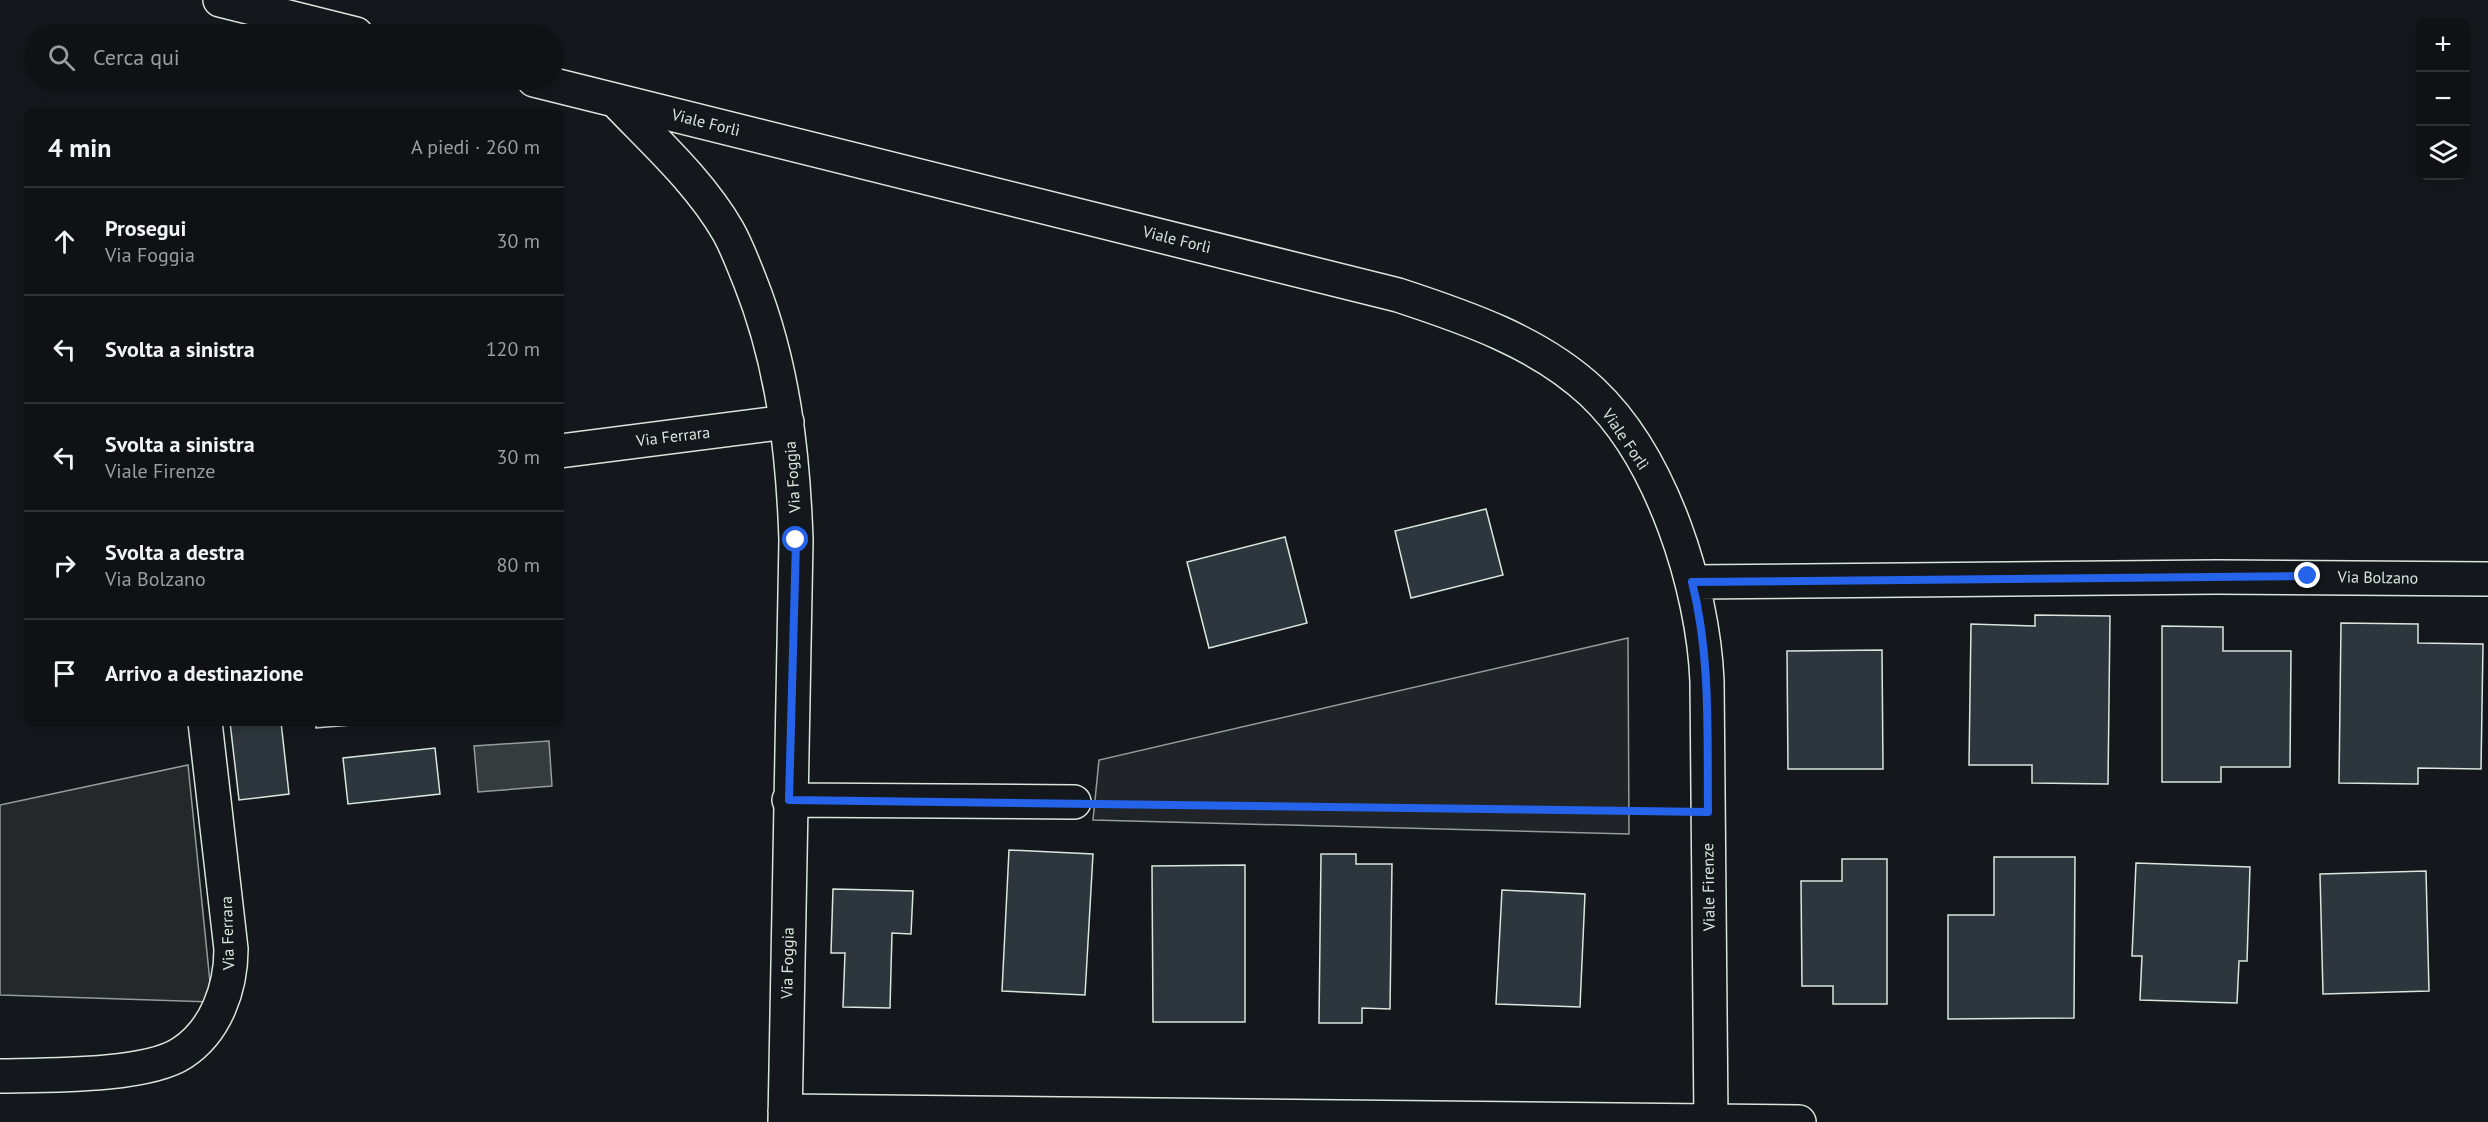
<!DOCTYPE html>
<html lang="it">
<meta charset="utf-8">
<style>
body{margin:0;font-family:"PT Sans",sans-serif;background:#181b1e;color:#f1f3f6}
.controls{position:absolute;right:18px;top:18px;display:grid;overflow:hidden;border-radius:12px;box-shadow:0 3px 9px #0003}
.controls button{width:54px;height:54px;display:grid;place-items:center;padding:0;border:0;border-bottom:2px solid #2f3234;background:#0f1215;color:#f1f3f6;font:30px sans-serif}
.stop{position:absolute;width:18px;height:18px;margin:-14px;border:4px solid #2563eb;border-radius:50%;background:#fff}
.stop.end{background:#2563eb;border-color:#fff;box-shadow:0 2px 6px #0008}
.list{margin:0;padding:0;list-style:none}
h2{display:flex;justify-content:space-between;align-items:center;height:78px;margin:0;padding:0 24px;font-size:26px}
h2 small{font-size:20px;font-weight:400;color:#9b9ea0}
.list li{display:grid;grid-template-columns:39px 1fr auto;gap:18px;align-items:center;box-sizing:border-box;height:108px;padding:0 24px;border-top:2px solid #2f3234}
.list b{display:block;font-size:22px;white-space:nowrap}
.list p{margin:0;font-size:20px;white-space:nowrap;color:#9b9ea0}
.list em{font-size:20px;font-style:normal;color:#9b9ea0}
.icon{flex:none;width:33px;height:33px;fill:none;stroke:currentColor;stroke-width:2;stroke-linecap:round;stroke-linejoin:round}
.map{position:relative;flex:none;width:2488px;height:1122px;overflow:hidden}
.search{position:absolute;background:#0f1215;box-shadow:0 3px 9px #0003;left:24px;top:24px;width:540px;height:66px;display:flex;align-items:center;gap:15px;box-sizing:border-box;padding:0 21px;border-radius:33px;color:#9b9ea0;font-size:22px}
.panel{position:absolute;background:#0f1215;box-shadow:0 3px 9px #0003;left:24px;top:108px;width:540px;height:618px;border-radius:12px}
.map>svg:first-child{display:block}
</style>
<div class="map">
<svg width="2488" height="1122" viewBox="0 0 2488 1122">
<rect width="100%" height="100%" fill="#14181c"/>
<!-- green -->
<path fill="#202428" stroke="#939e99" stroke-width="1.5" d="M1628,638L1629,834L1093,820L1099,760Z"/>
<!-- parking -->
<path fill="#24282b" stroke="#939e99" stroke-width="1.5" d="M188,765L212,1002L0,995V805Z"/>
<!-- water -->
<path fill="#363b3e" stroke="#939e99" stroke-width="1.5" d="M549,741L552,786L478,792L474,746Z"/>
<!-- building -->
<path fill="#2c363c" stroke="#d8e6dc" stroke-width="1.5" d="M1486,509L1503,575L1411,598L1395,531Z
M1285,537L1307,623L1209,648L1187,562Z
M2035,615L2110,616L2108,784L2032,783V765H1969L1971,624L2035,626Z
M2341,623L2418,624V643L2483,644L2481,769L2418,768V784L2339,783Z
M2162,626L2223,627V651H2291L2290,767H2221V782H2162Z
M1882,650L1883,769H1788L1787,651Z
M230,722H281L289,794L239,800Z
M316,722H389L316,728Z
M435,748L440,794L348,804L343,758Z
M1009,850L1093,854L1085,995L1002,991Z
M1321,854H1356V864H1392L1390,1009L1362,1008V1023H1319Z
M1994,857H2075L2074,1018L1948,1019V915H1994Z
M1842,859H1887V1004H1833V986H1802L1801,881H1842Z
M2136,863L2250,867L2247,961H2239L2237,1003L2140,1000L2142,956H2132Z
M1245,865V1022H1153L1152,866Z
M2426,871L2429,991L2323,994L2320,874Z
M833,889L913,891L911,934L892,933L890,1008L843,1007L845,953H831Z
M1502,890L1585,894L1580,1007L1496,1004Z"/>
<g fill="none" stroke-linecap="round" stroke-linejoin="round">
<defs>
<path id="street" d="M220,0L356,34
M534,80L1398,295C1465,317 1539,342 1592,392C1662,458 1703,587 1707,681L1711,1122
M615,100C654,141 699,181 728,231C737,247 743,264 750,281C783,364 793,451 796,540L785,1122
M560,451L787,422
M1692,582L2217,577L2488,579
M789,800L1074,802
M0,1076C45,1075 146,1077 182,1053C216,1031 231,988 231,949L205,722
M785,1111L1799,1122"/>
</defs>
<!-- street casing -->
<use href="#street" stroke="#d8e6dc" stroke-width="36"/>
<!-- path -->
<path stroke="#9da8a2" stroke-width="4" stroke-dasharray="4.5 3" stroke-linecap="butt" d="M1117,803L1664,811"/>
<!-- street -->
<use href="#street" stroke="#14181c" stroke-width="33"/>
</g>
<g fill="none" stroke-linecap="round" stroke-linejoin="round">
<!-- route -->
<path stroke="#2563eb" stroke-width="8" d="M796,540L789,800L1708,812C1707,735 1711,657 1692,582L2308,576"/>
</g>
<g text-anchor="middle" stroke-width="4.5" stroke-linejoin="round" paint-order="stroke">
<!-- street labels -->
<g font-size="16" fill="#d8e6dc" stroke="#14181c">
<text transform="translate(706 122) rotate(14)" y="6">Viale Forlì</text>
<text transform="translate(1177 239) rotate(14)" y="6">Viale Forlì</text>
<text transform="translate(673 436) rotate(-7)" y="6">Via Ferrara</text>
<text transform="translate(1626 439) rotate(56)" y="6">Viale Forlì</text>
<text transform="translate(792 477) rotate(-94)" y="6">Via Foggia</text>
<text transform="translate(2378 577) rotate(1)" y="6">Via Bolzano</text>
<text transform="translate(1708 887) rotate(-91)" y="6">Viale Firenze</text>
<text transform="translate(227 933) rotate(-92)" y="6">Via Ferrara</text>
<text transform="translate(787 963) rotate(-89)" y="6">Via Foggia</text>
</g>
</g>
</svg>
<div class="controls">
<button>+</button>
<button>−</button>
<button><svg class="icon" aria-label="layers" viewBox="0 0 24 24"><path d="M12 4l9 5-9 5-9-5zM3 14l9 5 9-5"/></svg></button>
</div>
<div class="stop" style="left:796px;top:540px"></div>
<div class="stop end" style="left:2308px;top:576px"></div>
<div class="search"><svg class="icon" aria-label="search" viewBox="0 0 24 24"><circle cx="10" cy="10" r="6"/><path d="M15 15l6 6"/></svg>Cerca qui</div>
<section class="panel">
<h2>4 min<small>A piedi · 260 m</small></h2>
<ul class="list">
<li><svg class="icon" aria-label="ahead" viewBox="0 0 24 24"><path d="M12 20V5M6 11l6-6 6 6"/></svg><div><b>Prosegui</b><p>Via Foggia</p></div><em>30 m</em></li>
<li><svg class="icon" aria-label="left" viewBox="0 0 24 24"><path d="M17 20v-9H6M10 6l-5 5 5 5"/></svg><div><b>Svolta a sinistra</b></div><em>120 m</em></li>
<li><svg class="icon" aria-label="left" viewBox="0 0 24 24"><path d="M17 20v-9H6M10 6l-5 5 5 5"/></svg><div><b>Svolta a sinistra</b><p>Viale Firenze</p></div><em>30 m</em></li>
<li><svg class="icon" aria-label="right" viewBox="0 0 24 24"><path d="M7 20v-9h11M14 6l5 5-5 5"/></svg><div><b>Svolta a destra</b><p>Via Bolzano</p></div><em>80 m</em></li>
<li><svg class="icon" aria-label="arrive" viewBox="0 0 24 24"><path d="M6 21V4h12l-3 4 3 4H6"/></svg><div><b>Arrivo a destinazione</b></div></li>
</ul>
</section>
</div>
